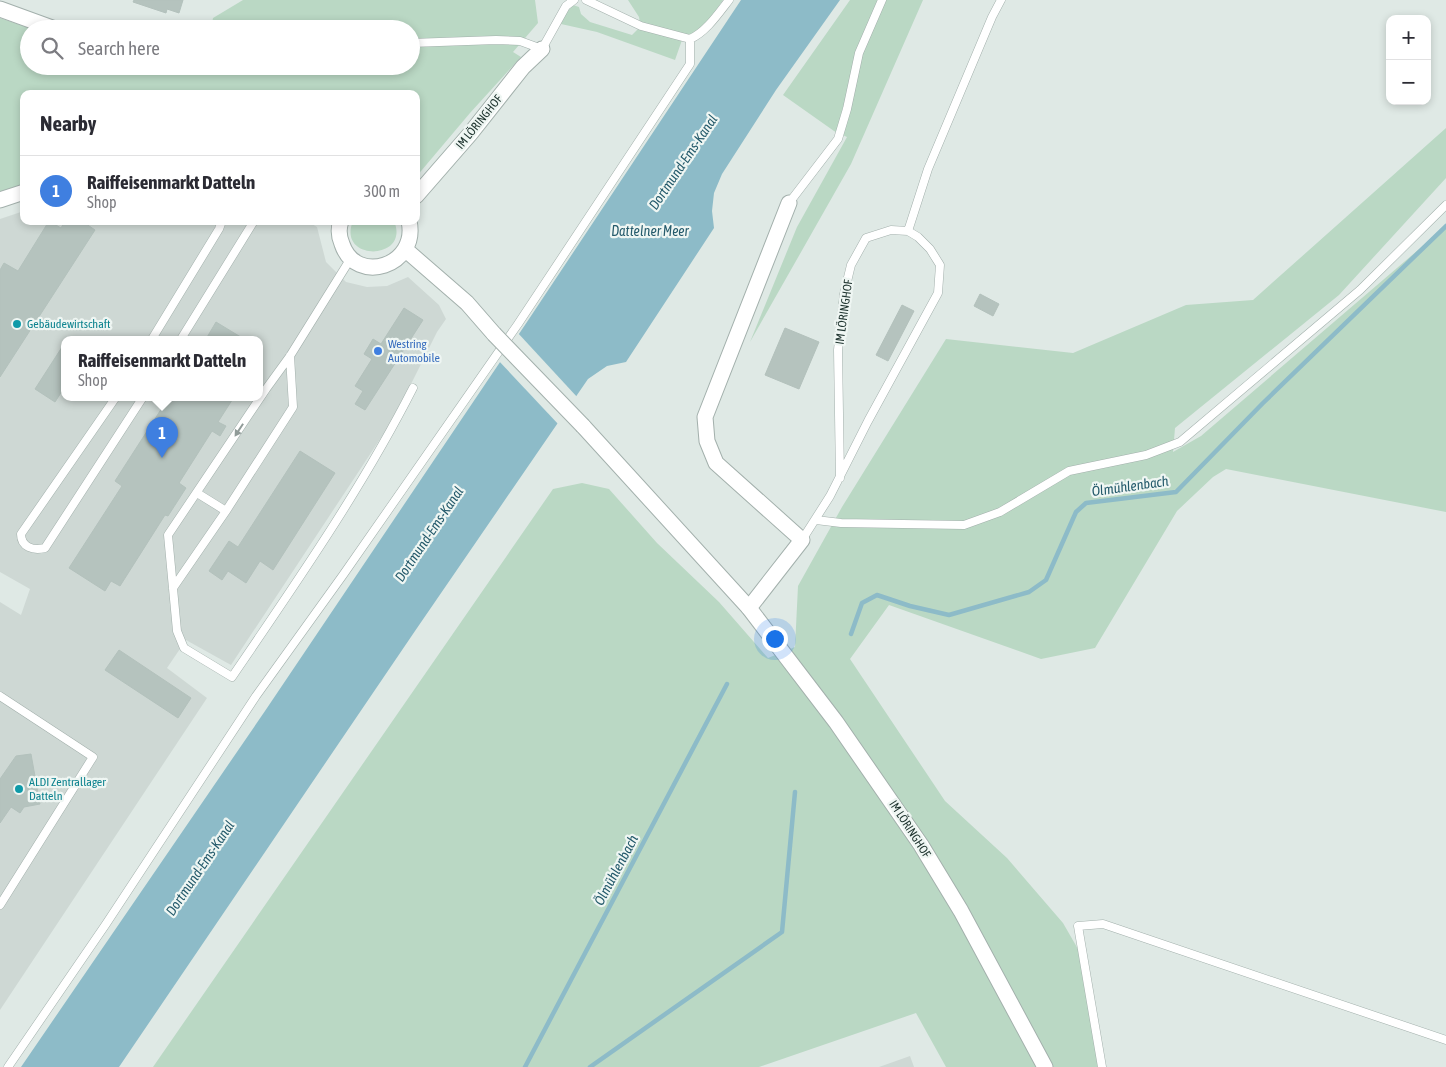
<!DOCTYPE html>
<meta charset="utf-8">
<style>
body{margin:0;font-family:"Asap Condensed",sans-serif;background:#f7f7f7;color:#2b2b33}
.controls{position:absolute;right:15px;top:15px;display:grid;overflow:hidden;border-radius:10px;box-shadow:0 2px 8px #0003}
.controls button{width:45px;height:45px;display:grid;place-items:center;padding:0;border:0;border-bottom:1px solid #e1e1e2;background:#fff;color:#2b2b33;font:25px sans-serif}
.you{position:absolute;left:774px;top:638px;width:18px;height:18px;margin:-12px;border:4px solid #fff;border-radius:50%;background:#1a73e8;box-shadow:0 0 0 8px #1a73e833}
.badge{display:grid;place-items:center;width:32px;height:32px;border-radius:50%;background:#0b8043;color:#fff;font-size:16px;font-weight:700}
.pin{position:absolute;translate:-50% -41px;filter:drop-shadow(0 1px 2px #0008)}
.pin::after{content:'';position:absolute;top:26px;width:18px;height:15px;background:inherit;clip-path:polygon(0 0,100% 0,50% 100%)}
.popup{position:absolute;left:61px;top:336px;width:202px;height:65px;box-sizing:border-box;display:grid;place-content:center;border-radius:10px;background:#fff;filter:drop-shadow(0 1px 4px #0005);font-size:16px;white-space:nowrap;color:#7c7c81}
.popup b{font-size:19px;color:#2b2b33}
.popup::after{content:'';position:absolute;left:50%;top:100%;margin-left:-10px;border:10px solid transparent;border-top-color:#fff}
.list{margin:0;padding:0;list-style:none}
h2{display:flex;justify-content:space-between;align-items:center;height:65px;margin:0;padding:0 20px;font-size:21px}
h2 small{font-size:16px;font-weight:400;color:#7c7c81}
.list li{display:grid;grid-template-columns:32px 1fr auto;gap:15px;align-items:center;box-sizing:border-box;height:70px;padding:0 20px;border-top:1px solid #e1e1e2}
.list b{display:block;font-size:19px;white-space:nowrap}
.list p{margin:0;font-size:16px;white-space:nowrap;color:#7c7c81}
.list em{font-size:16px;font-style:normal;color:#7c7c81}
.icon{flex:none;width:28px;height:28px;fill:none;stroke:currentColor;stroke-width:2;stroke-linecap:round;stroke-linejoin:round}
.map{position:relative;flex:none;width:1446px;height:1067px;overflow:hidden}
.search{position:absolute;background:#fff;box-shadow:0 2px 8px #0003;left:20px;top:20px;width:400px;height:55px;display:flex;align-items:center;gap:12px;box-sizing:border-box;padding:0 18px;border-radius:28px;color:#7c7c81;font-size:19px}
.panel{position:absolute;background:#fff;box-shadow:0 2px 8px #0003;left:20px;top:90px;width:400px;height:135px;border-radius:10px}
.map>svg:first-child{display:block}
</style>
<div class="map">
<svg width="1446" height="1067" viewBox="0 0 1446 1067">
<rect width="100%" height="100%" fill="#dfe9e5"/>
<!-- built -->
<path fill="#ced8d4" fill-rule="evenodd" d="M24,211V221H307L317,227L326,262L346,282L367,287L387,286L408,277L439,305L446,319L437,332L394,418L231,665L186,640L167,668L207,698L0,1010V602L21,615L30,589L0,572V219ZM64,339H260V397H64Z
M910,1056L914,1067H879Z"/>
<!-- green -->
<path fill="#bad8c4" d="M243,0H535L538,23L513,52L521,57L470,113L416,177V94H24V191L0,199V18L32,29H29V66H411V29H211L213,18Z
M628,0H723C717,9 705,29 695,33C684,38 653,26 640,23L639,17Z
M850,0H923L851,164L750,342L797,227L847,137L834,131L783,95Z
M573,5L579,7L581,14L590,22L632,35L640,27L682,40L675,60L597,32L561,24L566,13Z
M1446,128V178L1339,295L1175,428L1173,452L1201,436L1446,226V512L1226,469L1213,477L1177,511L1095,648L1041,659L889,605L850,659L945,801L1007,858L1063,923L1082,956L1099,1067H946L916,1013L759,1067H153L553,489L582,483L609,489L657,543L719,602L768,658L795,647L798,586L842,507L946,339L1073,353L1186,305L1253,300Z
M353,221H394C411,261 336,262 353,221Z"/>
<!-- water -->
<path fill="#8dbbc8" d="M741,0H840L776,90L722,174L714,193L712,211L714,228L626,362L607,366L588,379L415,631L119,1067H21L265,711L529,319Z"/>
<!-- pier -->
<path fill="#dfe9e5" d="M517,332L578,398L559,425L498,360Z"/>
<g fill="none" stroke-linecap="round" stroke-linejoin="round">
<!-- stream -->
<path stroke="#8dbbc8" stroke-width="4.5" d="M851,634L862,603L877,595L910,606L949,615L1029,592L1046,580L1076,512L1086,503L1176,492L1263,403L1446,226
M525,1067L727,684
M590,1067L782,932L795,792"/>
</g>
<!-- building -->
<path fill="#b5c3be" stroke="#b3c1bc" d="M134,0H183L179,13L167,9L166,13L133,2Z
M49,221L61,228L65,221H82L95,230L0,377V270L4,263L18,271Z
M980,294L999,304L993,316L974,306Z
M902,305L914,311L888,361L876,355Z
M404,308L423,320L365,410L355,404L363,391L355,386L372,359L364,354L373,339L381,344Z
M216,322L244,339H206Z
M785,328L819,342L799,389L765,375Z
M64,344V388L55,402L35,389Z
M169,397H234L218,422L226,426L220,436L212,431L179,483L186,488L168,516L165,515L120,586L111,581L105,591L69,568L122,486L115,481Z
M300,451L335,473L273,570L260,561L246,583L228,571L222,580L209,571L229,541L238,547Z
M119,650L191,698L178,718L105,670Z
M31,754L40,804L24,807L20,813L11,807L0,823V779L16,756Z"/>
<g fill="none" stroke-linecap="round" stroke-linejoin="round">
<defs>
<path id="service" d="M586,0L641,26L690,39C706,32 718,14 729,0
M411,43L496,40L520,41L542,49L566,6L574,0
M789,203L838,139L847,109L859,53L882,0
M908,231L928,169L992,17L1001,0
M351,258L290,356L266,389L168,535L177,631L184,648L232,677C296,583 361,490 413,388
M152,339L219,229L222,221
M181,339L254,221
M116,397L21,534C21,547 33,551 45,548L143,397
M197,493L226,511
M816,520L841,523L964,525L1000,512L1069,471L1146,455L1180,442L1360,290L1446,205
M802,540L830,496L868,421L938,293L940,265L930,249L918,237L908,231L891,230L866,238L851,265L844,294L838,350L840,478
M173,588L226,511L293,407L290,356
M0,696L93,757L0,905
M8,1067L106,924L256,696L343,575L518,324L690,64V39
M1102,1067L1078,926L1103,924L1446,1040"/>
<path id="minor" d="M0,9L55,29
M416,196L470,134L523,67L542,49
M749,608L802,540L716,463L707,441L705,417L789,203"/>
<path id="tertiary" d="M0,200L24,192
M341,221C338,229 339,237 342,244C356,286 419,266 409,221
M406,250L467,303L494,334
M583,426L749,608L836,722L921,845L961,911L1045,1067"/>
</defs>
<!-- service casing -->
<use href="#service" stroke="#a3b0ac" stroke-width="9"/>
<!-- minor casing -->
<use href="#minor" stroke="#a3b0ac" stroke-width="17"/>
<!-- tertiary casing -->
<use href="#tertiary" stroke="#a3b0ac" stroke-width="17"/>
<!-- service -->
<use href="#service" stroke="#fff" stroke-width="8"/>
<!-- minor -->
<use href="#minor" stroke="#fff" stroke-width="15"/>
<!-- tertiary -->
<use href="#tertiary" stroke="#fff" stroke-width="15"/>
<defs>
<path id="tertiary-bridge" d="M494,334L583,426"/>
</defs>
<!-- tertiary-bridge casing -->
<use href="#tertiary-bridge" stroke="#a3b0ac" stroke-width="17" stroke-linecap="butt"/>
<!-- tertiary-bridge -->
<use href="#tertiary-bridge" stroke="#fff" stroke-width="15"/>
</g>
<!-- one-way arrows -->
<defs><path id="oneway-solid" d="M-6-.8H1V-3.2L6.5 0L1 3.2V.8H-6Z" transform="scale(1.25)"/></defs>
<use fill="#909b98" href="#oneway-solid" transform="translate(239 430) rotate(123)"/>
<!-- markers -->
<g fill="#0f9aa8" stroke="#eff6f3" stroke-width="2">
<circle cx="17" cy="324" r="5"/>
<circle cx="19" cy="789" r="5"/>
</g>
<circle fill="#3f7fe0" stroke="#eff6f3" stroke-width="2" cx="378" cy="351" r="5"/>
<g text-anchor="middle" stroke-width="4.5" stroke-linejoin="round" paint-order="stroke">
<!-- street labels -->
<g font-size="12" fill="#223732" stroke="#eff6f3">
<text transform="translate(479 122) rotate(-51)" y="4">IM LÖRINGHOF</text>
<text transform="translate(844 312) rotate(-82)" y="4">IM LÖRINGHOF</text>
<text transform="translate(910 829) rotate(57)" y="4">IM LÖRINGHOF</text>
</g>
<!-- culture labels -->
<g font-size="12" fill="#0d838f" stroke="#eff6f3" text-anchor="start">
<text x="27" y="328">Gebäudewirtschaft</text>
<text x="29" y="786">ALDI Zentrallager<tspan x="29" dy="14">Datteln</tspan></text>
</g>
<!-- shop labels -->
<g font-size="12" fill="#366cbe" stroke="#eff6f3" text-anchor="start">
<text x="388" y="348">Westring<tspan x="388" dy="14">Automobile</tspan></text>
</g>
<!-- water labels -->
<g font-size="14" font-style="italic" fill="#245a6b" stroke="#eff6f3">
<text transform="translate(683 162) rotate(-56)" y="5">Dortmund-Ems-Kanal</text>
<text x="650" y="236">Dattelner Meer</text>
<text transform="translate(1130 486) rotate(-8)" y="5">Ölmühlenbach</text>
<text transform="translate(429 534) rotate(-56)" y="5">Dortmund-Ems-Kanal</text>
<text transform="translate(200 868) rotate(-56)" y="5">Dortmund-Ems-Kanal</text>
<text transform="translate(616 870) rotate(-62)" y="5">Ölmühlenbach</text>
</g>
</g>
</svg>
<div class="controls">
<button>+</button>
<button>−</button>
</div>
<div class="you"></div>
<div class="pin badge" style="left:162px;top:458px;background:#3f7fe0">1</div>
<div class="popup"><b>Raiffeisenmarkt Datteln</b>Shop</div>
<div class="search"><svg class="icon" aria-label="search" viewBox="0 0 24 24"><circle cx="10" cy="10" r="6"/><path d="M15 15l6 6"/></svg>Search here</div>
<section class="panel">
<h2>Nearby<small></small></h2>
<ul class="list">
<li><span class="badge" style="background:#3f7fe0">1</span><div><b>Raiffeisenmarkt Datteln</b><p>Shop</p></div><em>300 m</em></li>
</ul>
</section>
</div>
